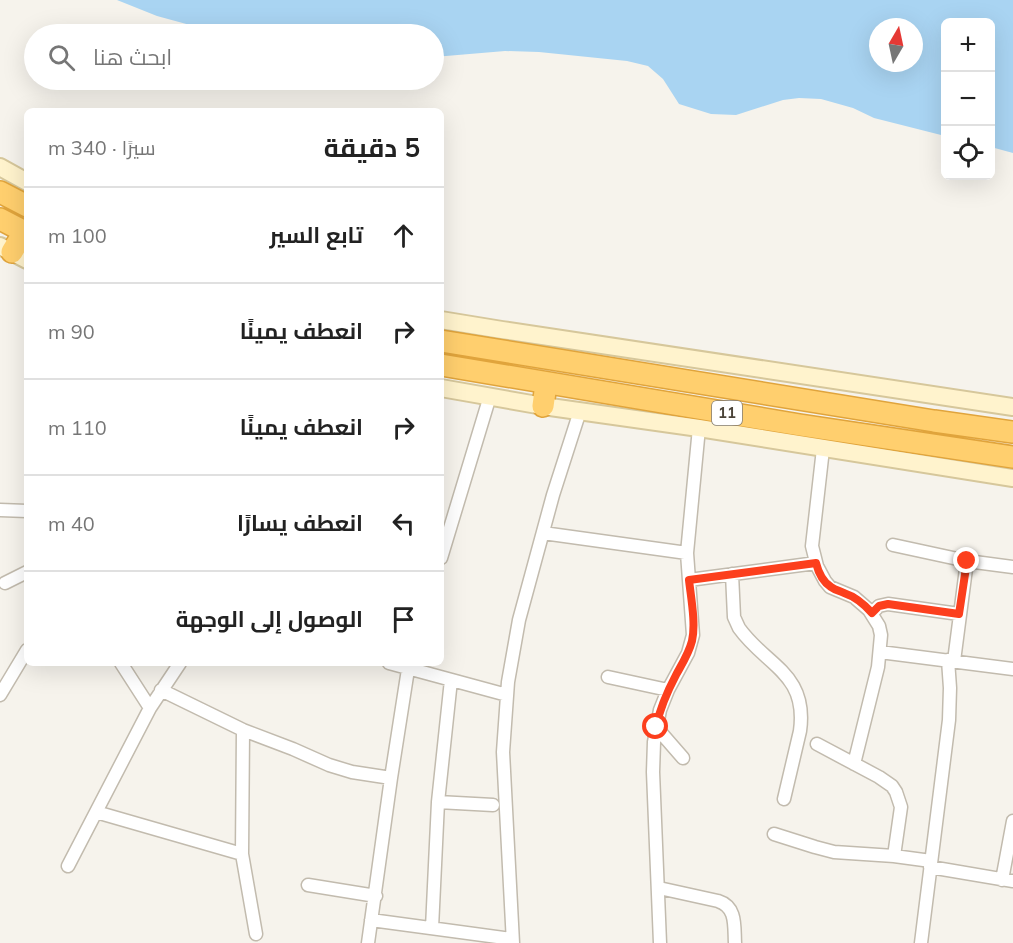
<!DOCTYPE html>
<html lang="ar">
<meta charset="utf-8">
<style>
body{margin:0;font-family:Mulish,Cairo,sans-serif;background:#f2f2f2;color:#222;direction:rtl}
.controls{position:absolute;right:18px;top:18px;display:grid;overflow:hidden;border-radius:9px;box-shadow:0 6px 24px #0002}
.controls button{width:54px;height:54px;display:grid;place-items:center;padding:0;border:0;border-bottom:2px solid #e0e0e0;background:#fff;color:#222;font:30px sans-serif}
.compass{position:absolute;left:869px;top:18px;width:54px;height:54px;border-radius:50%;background:#fff;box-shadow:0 6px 24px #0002;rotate:9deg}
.stop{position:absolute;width:18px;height:18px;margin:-14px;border:4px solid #fc3f1d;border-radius:50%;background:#fff}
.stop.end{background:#fc3f1d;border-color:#fff;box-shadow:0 2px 6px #0008}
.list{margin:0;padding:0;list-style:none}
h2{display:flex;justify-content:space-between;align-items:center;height:78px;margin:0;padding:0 24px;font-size:26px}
h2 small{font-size:20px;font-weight:400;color:#767676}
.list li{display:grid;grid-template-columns:39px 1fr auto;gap:18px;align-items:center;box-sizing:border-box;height:96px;padding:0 24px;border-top:2px solid #e0e0e0}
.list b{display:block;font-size:22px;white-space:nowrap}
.list em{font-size:20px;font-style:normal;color:#767676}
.icon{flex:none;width:33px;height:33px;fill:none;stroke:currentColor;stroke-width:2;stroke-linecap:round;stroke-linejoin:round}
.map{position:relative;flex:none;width:1013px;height:943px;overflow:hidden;direction:ltr}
.search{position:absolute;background:#fff;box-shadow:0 6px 24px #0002;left:24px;top:24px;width:420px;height:66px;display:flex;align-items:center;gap:15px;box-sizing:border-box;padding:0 21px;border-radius:33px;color:#767676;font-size:22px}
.panel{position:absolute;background:#fff;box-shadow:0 6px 24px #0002;left:24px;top:108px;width:420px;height:558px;border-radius:9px;direction:rtl}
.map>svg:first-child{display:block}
</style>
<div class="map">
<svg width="1013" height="943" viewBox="0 0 1013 943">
<rect width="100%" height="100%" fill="#f6f3ec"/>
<!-- water -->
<path fill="#a9d4f2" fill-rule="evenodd" d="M117,0H1013V153L991,147L990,22H946L945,136L874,118L853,108L821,99L799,98L783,100L736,115L711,114L679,104L663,79L648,66L627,61L539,52L505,51L434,57V34H223L157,16ZM878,27H914V63H878Z"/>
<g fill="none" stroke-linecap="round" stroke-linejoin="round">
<defs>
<path id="street" d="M823,449L812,546L817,566L825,581L830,587L854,597L869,610L879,626L881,635L878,667L854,764
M0,510L27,511
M543,533L687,553
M893,545L967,561L1013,567
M441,558L490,396
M732,574L734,617L739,628C766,666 808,673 800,731L784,799
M689,580L816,563
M5,583L27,572
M872,613L879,606L888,604L959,614
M880,652L1013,669
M954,661L967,561
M121,663L150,708
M389,663L507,695
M608,677L668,690
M161,690L243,730L293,749L329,765L352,772L391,778
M0,695L27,650
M656,727L683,758
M243,730L242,854L256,934
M817,744L879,777L892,786L896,792L901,807L894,856
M438,802L493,805
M96,812L242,854
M774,834L815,847L834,852L894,856L931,861
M68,866L150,708L180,663
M930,867L1013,881
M1002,880L1013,821
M308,885L376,896
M659,888L718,901C737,907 734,926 735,943
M371,920L512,939
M432,928L438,802L451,680
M368,943L391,778L409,663
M513,943L503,752L508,682L519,620L553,495L580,411
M660,943L653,772L654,742L660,710L668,690L688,653L693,635L687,553L699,428
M921,943L949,720L950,688L948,660"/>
<path id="secondary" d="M0,167L27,182
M0,246L27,260
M441,320L502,330L1013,407
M441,388L543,406L699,428L1013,478"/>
<path id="highway" d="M0,192L27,206
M0,219L27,233
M12,252L24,232
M441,341L934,421L1013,432
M441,365L800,425L1013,457
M543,406L546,384"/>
</defs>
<!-- street casing -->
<use href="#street" stroke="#c2bbae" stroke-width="15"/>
<!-- secondary casing -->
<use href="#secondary" stroke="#d6c79b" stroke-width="20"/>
<!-- highway casing -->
<use href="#highway" stroke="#e0a43c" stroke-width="24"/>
<!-- street -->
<use href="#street" stroke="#fff" stroke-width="12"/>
<!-- secondary -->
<use href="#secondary" stroke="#fff3cd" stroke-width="16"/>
<!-- highway -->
<use href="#highway" stroke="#ffcf6e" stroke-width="21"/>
</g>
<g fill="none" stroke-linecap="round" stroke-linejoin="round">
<!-- route -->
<path stroke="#fc3f1d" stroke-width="8" d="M656,727C660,708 667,692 676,675C682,664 689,653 692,641C696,624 691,598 689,580L816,563C818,571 823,582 831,587C835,590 840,591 844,593C856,597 864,604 872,613L879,606L888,604L959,614L967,561"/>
</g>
<g text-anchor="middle" stroke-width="6" stroke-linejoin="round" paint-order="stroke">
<!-- shield labels -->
<rect fill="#fff" stroke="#817c74" stroke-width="1.5" x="712" y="401" width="30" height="24" rx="4.5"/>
<g font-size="15" font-weight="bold" fill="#4b4439">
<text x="727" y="418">11</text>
</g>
</g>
</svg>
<div class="controls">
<button>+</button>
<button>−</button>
<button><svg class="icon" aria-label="locate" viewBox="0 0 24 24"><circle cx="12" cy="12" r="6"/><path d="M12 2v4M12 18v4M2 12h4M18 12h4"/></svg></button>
</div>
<svg class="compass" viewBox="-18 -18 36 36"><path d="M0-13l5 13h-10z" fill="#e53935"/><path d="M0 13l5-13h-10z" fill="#767676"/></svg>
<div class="stop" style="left:656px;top:727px"></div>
<div class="stop end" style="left:967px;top:561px"></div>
<div class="search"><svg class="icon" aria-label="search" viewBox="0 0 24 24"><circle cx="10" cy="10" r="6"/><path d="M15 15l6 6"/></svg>ابحث هنا</div>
<section class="panel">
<h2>5 دقيقة<small>سيرًا · 340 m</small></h2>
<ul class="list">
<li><svg class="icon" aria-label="ahead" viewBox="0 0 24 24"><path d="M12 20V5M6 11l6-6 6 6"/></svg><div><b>تابع السير</b></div><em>100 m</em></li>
<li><svg class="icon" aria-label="right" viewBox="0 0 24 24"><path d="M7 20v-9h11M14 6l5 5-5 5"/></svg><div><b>انعطف يمينًا</b></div><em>90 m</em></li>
<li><svg class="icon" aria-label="right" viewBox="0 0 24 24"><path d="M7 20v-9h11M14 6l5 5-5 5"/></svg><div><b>انعطف يمينًا</b></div><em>110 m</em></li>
<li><svg class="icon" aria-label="left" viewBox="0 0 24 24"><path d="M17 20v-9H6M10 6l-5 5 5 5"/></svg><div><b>انعطف يسارًا</b></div><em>40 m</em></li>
<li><svg class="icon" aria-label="arrive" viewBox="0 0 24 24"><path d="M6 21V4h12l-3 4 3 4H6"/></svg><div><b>الوصول إلى الوجهة</b></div></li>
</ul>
</section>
</div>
